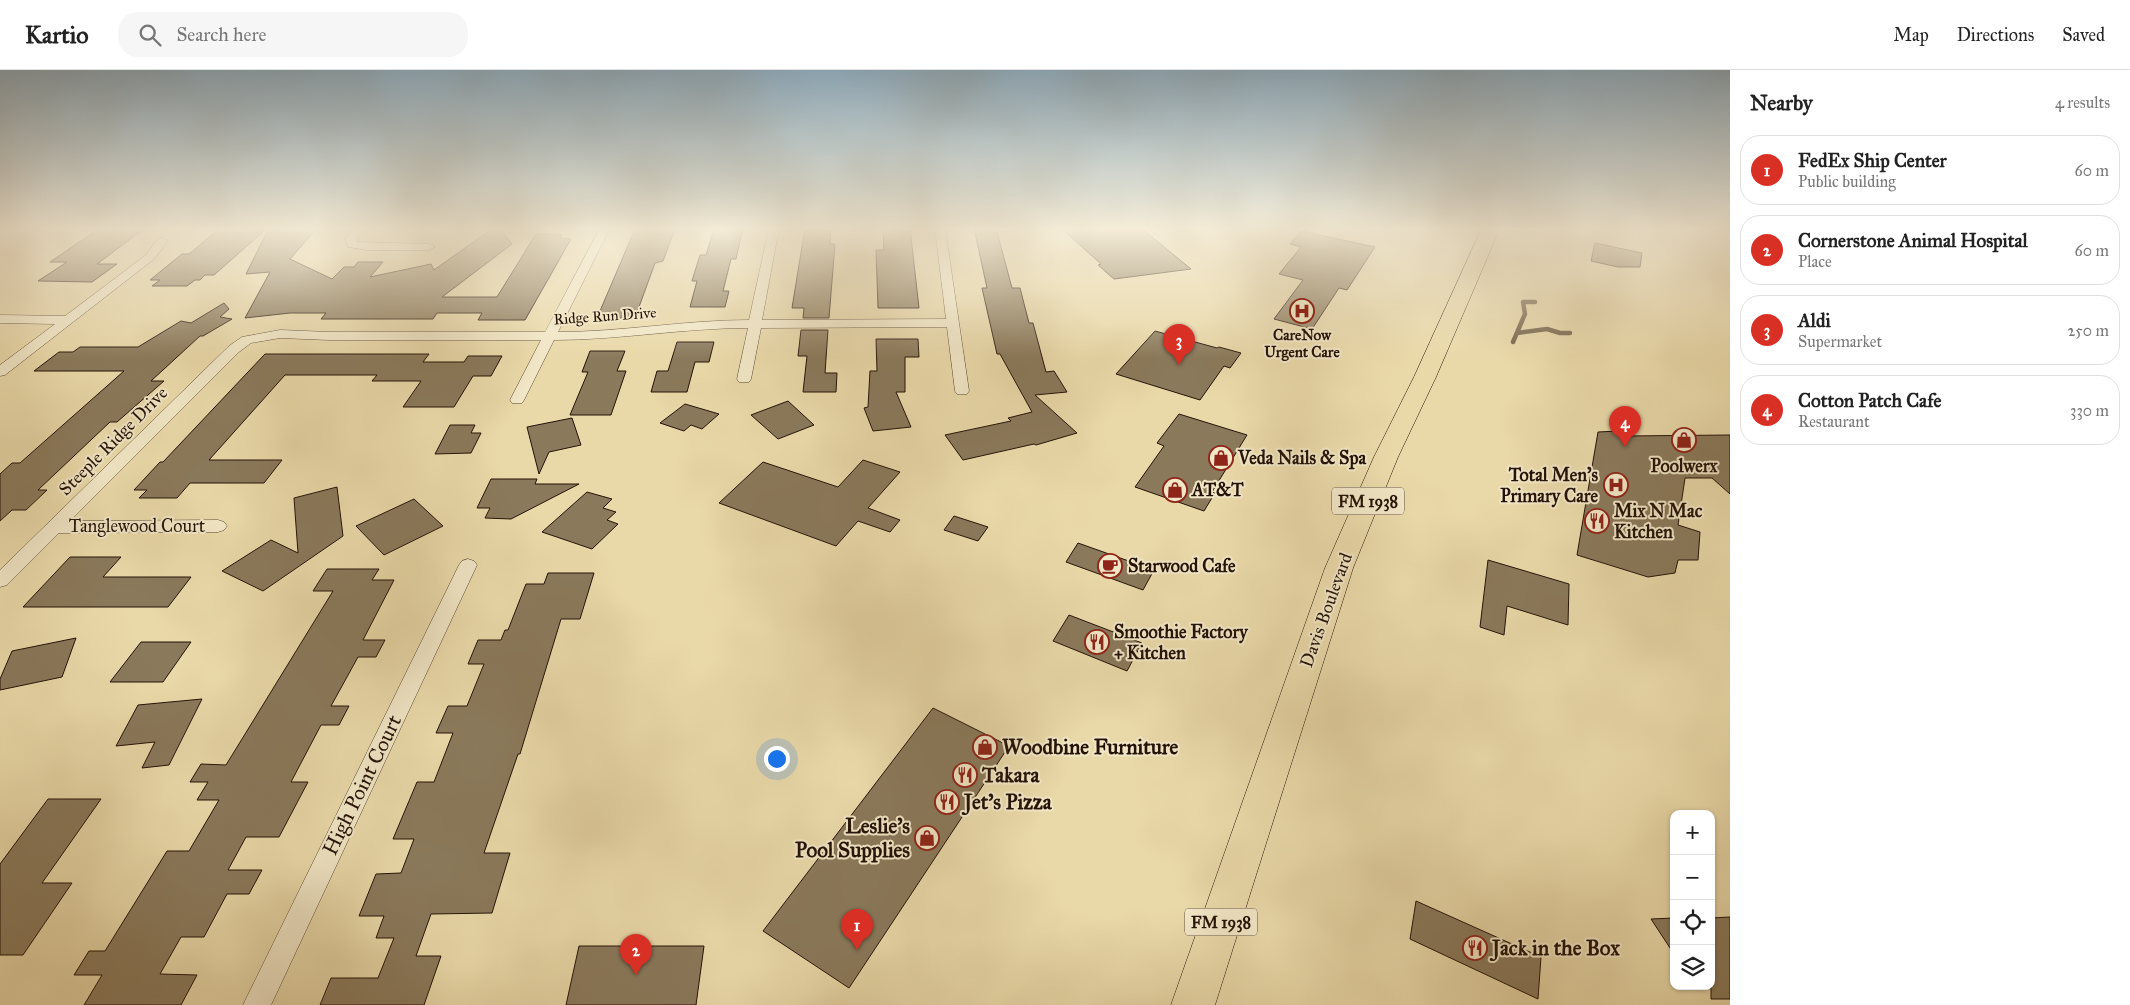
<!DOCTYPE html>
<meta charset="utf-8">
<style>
body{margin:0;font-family:"IM FELL Great Primer",serif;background:#f6f6f6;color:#222}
.controls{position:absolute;right:15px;bottom:15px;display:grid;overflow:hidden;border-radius:10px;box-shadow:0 1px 4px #0004}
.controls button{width:45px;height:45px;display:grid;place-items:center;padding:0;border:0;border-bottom:1px solid #e0e0e0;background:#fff;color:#222;font:25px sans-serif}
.you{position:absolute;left:776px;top:688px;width:18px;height:18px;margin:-12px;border:4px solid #fff;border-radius:50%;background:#1a73e8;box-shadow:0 0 0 8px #1a73e833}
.badge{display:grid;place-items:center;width:32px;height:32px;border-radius:50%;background:#d93025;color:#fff;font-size:16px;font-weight:700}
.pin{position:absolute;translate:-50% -41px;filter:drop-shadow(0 1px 2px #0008)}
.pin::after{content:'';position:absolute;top:26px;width:18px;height:15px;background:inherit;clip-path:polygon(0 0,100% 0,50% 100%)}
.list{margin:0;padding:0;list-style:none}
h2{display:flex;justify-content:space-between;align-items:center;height:65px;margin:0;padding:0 20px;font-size:21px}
h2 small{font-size:16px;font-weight:400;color:#767676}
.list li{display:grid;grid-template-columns:32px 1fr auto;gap:15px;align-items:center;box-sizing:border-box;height:70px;margin:0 10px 10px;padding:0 10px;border:1px solid #e0e0e0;border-radius:20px}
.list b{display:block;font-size:19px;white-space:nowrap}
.list p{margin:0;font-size:16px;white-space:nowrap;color:#767676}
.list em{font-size:16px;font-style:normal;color:#767676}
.icon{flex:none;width:28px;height:28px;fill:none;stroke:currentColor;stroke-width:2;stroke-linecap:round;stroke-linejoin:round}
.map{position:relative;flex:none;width:1730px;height:935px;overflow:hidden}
header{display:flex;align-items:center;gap:30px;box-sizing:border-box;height:70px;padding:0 25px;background:#fff;border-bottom:1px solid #e0e0e0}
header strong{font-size:24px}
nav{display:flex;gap:28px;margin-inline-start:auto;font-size:18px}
.search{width:350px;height:45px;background:#f6f6f6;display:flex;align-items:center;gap:12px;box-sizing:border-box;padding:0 18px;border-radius:20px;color:#767676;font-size:19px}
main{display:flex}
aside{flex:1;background:#fff}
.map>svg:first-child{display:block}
</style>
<header>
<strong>Kartio</strong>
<div class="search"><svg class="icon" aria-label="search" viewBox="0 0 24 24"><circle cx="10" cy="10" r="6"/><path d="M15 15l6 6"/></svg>Search here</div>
<nav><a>Map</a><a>Directions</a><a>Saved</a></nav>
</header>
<main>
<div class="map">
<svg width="1730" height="935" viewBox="0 0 1730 935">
<rect width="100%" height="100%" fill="#e9d8a8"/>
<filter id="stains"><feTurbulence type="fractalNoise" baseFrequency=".004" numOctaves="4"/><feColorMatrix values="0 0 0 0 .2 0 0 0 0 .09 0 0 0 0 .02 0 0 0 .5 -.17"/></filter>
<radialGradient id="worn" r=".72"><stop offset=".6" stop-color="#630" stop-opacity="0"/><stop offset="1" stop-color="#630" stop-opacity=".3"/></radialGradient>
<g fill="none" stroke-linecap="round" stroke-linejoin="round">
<!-- stream -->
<path stroke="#726147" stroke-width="4.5" d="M1517,263L1547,259L1560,263H1570
M1513,272L1525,244L1523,232H1535"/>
</g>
<!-- building -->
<path fill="#8a795b" stroke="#241207" d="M100,158H145L97,194H117L92,212L38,211L67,192H50Z
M220,158L265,160L214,205H205L200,210H195L187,216H152L160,210H150L182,184H189Z
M317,158L290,189L332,209L344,197H354L358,192H383L370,207L431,194L434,200L493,158H499L512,174L442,227H497L536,164L562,165L560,168L571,169L525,250H478L482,243H437L433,249H321L326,243H290L245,248L270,202L246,204L268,160Z
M714,158H743L736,189H731L723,221H729L725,237H690L697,211H692L700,185H706Z
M805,158H831L830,174H835L829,248H803L804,238H792Z
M883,158H910L919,238H878L876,180H884Z
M974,158H996L1012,218H1020L1029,253H1033L1046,302L1054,301L1067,322L1035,325L1077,363L1036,375L1034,374L963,390L945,365L1011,351L1008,348L1032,342L1000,284H997L982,218H987Z
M1061,158H1141L1191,199L1114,209L1098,195L1101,194Z
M635,159H675L663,191L655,193L635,248H597Z
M1301,161L1375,177L1347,220L1339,218L1312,259L1274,249L1303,210L1279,204L1301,177L1290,174Z
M1595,173L1642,183L1640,197H1618L1591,191Z
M224,233L229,239L220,247L232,249L203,266H200L151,311H164L117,352H110L38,420H47L26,440H12L0,451V404L12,393H20L124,301H34L59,282H73L80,277H138L181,251L191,253Z
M801,260H828L825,303H837L836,322H803L807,286H798Z
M1155,261L1217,278L1219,277L1241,283L1230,298L1224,296L1200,330L1116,304Z
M876,269H918L919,287H905V322H896L911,357L873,361L864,338L868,337L870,301H877Z
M677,272H714L709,292H695L687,322H651L657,301H668Z
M590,281H625L617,301H626L611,345H570L588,302H582Z
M265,284H429L423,292H464L468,286H502L491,306H473L454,337H403L421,311H372L377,305H285L209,390H282L264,413H190L177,428H139L147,420H134L160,392H163Z
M788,331L814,355L778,369L751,345Z
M685,334L719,344L702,359L691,355L684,361L660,353Z
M1179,344L1247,365L1212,422L1215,423L1204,441L1135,417L1164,376L1157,373Z
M572,348L581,375L549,382L539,404L527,357Z
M450,355H475L471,363H481L471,383L435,384Z
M1618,361L1624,366L1730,365V424L1712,408H1685L1678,455L1700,462L1698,490H1678L1675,503L1648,507L1577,485L1598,362Z
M863,390L900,402L868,438L900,450L890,462L858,451L836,476L719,433L763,392L838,417Z
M491,409H537L535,414H579L511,449L485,448L490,438H477Z
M337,417L343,466L263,521L222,501L271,470L298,483L294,428Z
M587,422L612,429L603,438L616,442L607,450L618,454L592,479L542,462Z
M414,429L443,456L384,485L356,456Z
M954,446L988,457L978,471L944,460Z
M1078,473L1154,500L1143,520L1066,492Z
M70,487H121L103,507H191L168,537H23Z
M1488,490L1569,514L1568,555L1507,536L1504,565L1480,557Z
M327,499H379L372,510H394L363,570H385L376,587H358L331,636H349L339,655H321L291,712H308L279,767H246L228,800H262L249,824H227L204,867H181L160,904L197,905L181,935H84L102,905H74L89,881H105L167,781H189L219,730H197L208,712H190L201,694L226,695L333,521H313Z
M548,503H594L580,549H561L520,684H518L484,783H510L492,843L431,844L416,886H441L424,935H320L331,908H378L394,868H376L384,846H359L376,804L401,803L414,769H393L417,712H434L453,663H436L448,636H467L484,594H468L478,570H501L505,560H508L526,514H544Z
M1069,545L1142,573L1127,601L1053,571Z
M76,568L62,607L0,620V609L12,581Z
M141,572H191L163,612H110Z
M202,629L169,695L142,698L155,672L116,676L138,635Z
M933,638L1009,676L849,918L763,861Z
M48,729H101L42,813H72L23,885H0V794Z
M1416,831L1541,887L1538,929L1410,869Z
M1730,847V929H1711V848Z
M1674,848V884L1651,849Z
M579,876H704L696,935H566Z"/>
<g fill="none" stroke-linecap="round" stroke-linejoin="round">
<defs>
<path id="minor" d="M355,158H366L357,169V172L429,174L435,177L429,180H367L348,177L345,169Z
M600,158H610L558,262C622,262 685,250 749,250L769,158H779L762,250L946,249L935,158H945L969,321L967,324H957L955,321L947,257L761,258L751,309L749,312H739L737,309L748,258C683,258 619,270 554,270L524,330L522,333H512L510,330L541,270H329L280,268L251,273L239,282L70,451L218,450L224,452L227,456L224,460L218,462L59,463L7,515L0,517V500L229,276L242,267L280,260L329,262H545Z
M162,168L168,171L154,189L5,305L0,306V295L55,254L0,253V245L65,246L146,185L158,169Z
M468,489L474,491L477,495L271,935H243L459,495L462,491Z"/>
<path id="primary" d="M1482,158H1500L1436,307L1398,387L1353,498L1215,935H1171L1325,498L1374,387L1414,307Z"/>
</defs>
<!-- minor casing -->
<use href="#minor" stroke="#55442f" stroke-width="1"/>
<!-- primary casing -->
<use href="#primary" stroke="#241207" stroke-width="1"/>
<!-- minor -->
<use href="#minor" fill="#f1e6c6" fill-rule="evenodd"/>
<!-- primary -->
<use href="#primary" fill="#e9d8a8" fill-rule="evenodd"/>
</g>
<!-- sky -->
<linearGradient id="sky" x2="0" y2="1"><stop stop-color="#8da8b8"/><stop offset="0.55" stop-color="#f5edd8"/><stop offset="1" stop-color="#f5edd8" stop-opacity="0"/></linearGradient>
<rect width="1730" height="289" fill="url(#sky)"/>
<!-- icons -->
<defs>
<symbol id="hospital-ring" viewBox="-11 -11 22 22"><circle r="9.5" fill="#f1e6c6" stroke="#8f2418" stroke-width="1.5"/><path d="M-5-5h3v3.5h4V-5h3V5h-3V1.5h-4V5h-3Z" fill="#8f2418"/></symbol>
<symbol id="shop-ring" viewBox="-11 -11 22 22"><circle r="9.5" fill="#f1e6c6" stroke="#8f2418" stroke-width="1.5"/><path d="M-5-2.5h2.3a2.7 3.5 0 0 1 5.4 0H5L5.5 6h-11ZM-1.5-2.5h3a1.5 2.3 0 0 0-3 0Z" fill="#8f2418"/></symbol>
<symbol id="restaurant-ring" viewBox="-11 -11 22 22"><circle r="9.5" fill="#f1e6c6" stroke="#8f2418" stroke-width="1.5"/><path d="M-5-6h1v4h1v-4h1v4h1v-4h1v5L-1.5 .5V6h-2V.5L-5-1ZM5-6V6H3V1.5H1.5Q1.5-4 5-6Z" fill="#8f2418"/></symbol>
<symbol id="cafe-ring" viewBox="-11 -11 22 22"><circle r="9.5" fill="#f1e6c6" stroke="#8f2418" stroke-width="1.5"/><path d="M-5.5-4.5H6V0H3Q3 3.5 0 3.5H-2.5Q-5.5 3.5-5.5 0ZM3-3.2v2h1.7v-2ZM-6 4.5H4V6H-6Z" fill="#8f2418"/></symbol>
</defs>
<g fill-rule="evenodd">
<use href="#hospital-ring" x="1288" y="227" width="28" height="28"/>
<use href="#shop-ring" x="1670" y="356" width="28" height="28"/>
<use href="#shop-ring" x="1207" y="374" width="28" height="28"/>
<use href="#hospital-ring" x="1602" y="401" width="28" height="28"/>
<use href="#shop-ring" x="1161" y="406" width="28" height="28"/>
<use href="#restaurant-ring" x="1583" y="437" width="28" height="28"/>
<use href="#cafe-ring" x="1096" y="482" width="28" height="28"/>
<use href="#restaurant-ring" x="1083" y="558" width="28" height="28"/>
<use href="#shop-ring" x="971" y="663" width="28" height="28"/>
<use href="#restaurant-ring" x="951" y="691" width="28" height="28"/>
<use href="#restaurant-ring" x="933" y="718" width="28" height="28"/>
<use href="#shop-ring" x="913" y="754" width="28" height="28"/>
<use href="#restaurant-ring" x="1461" y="864" width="28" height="28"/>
</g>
<g text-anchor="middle" stroke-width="4" stroke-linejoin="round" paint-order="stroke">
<!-- far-street labels -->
<g font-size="15" fill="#241207" stroke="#f1e6c6">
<text transform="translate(605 246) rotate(-4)" y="5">Ridge Run Drive</text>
</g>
<!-- far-poi labels -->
<g font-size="15" font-weight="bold" fill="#241207" stroke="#f1e6c6">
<text x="1302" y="270">CareNow<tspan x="1302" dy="17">Urgent Care</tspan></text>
</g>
<!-- shield labels -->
<g fill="#f1e6c6" stroke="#625240" stroke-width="1">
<rect x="1332" y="417.5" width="72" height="27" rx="4"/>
<rect x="1185" y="838.5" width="72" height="27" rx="4"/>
</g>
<g font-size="16" font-weight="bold" fill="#241207">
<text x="1368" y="437">FM 1938</text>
<text x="1221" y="858">FM 1938</text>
</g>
<!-- street labels -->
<g font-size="18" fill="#241207" stroke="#f1e6c6">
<text transform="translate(113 371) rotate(-45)" y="6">Steeple Ridge Drive</text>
<text x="137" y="462">Tanglewood Court</text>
<text transform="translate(1326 540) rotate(-70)" y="6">Davis Boulevard</text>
</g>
<!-- poi labels -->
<g font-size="18" font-weight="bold" fill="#241207" stroke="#f1e6c6" text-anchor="start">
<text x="1238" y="394">Veda Nails &amp; Spa</text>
<text x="1684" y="402" text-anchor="middle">Poolwerx</text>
<text x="1598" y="411" text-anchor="end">Total Men's<tspan x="1598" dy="21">Primary Care</tspan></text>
<text x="1192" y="426">AT&amp;T</text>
<text x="1614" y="447">Mix N Mac<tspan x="1614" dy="21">Kitchen</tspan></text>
<text x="1128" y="502">Starwood Cafe</text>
<text x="1114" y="568">Smoothie Factory<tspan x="1114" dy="21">+ Kitchen</tspan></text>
</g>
<!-- near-poi labels -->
<g font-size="21" font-weight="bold" fill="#241207" stroke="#f1e6c6" text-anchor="start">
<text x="1002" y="684">Woodbine Furniture</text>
<text x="982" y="712">Takara</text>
<text x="964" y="739">Jet's Pizza</text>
<text x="910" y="763" text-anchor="end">Leslie's<tspan x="910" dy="24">Pool Supplies</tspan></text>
<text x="1492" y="885">Jack in the Box</text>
</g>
<!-- near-street labels -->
<g font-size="21" fill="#241207" stroke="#f1e6c6">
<text transform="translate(362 715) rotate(-64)" y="7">High Point Court</text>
</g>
</g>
<rect width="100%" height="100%" filter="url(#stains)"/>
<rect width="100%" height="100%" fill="url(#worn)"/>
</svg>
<div class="controls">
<button>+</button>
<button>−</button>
<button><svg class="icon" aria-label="locate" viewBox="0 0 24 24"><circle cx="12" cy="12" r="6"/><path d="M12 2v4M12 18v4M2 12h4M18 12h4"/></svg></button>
<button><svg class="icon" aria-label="layers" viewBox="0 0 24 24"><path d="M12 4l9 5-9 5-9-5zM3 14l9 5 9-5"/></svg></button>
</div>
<div class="you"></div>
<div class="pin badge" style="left:857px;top:880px">1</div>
<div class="pin badge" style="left:636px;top:905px">2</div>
<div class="pin badge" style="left:1179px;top:295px">3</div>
<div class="pin badge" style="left:1625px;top:377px">4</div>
</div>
<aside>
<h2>Nearby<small>4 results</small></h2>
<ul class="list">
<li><span class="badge">1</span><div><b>FedEx Ship Center</b><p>Public building</p></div><em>60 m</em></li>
<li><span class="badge">2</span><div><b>Cornerstone Animal Hospital</b><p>Place</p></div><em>60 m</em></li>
<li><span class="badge">3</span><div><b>Aldi</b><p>Supermarket</p></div><em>250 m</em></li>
<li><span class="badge">4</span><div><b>Cotton Patch Cafe</b><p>Restaurant</p></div><em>330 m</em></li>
</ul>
</aside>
</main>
